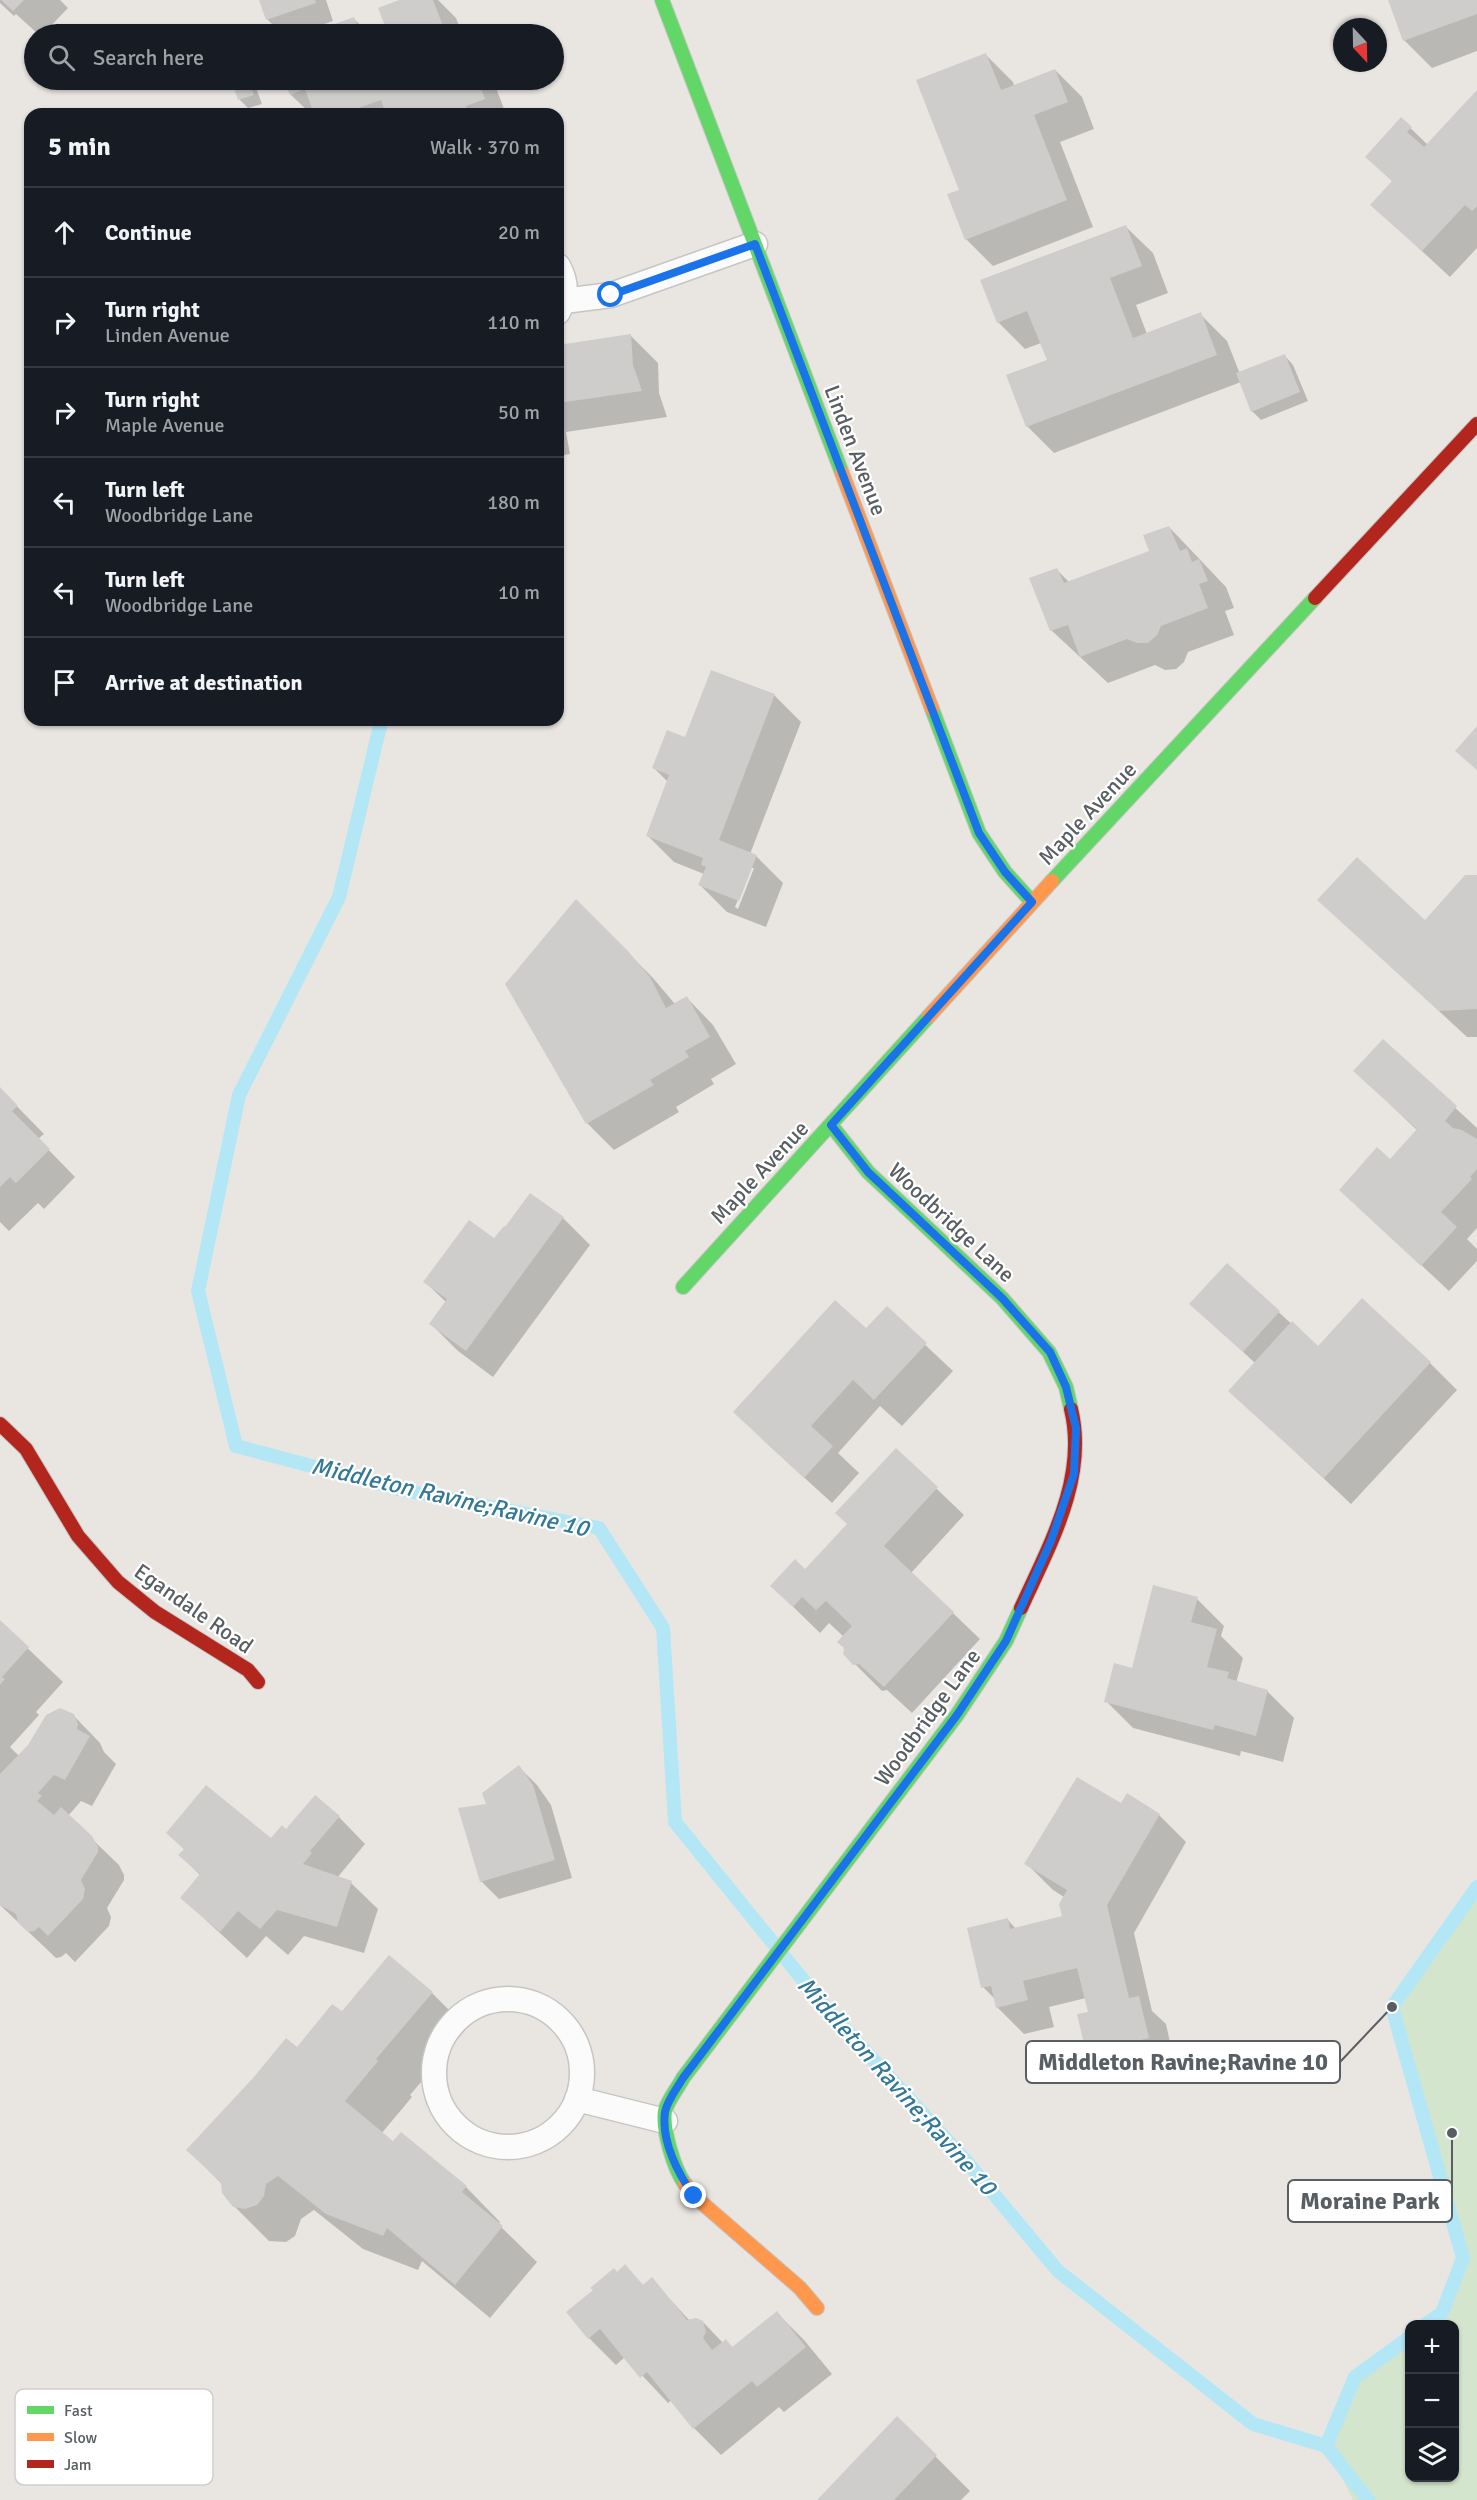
<!DOCTYPE html>
<meta charset="utf-8">
<style>
body{margin:0;font-family:Signika,sans-serif;background:#20242c;color:#f1f3f6}
.controls{position:absolute;right:18px;bottom:18px;display:grid;overflow:hidden;border-radius:12px;box-shadow:0 2px 4px #0004}
.controls button{width:54px;height:54px;display:grid;place-items:center;padding:0;border:0;border-bottom:2px solid #363941;background:#171b24;color:#f1f3f6;font:30px sans-serif}
.compass{position:absolute;left:1333px;top:18px;width:54px;height:54px;border-radius:50%;background:#171b24;box-shadow:0 2px 4px #0004;rotate:158deg}
.stop{position:absolute;width:18px;height:18px;margin:-14px;border:4px solid #1a73e8;border-radius:50%;background:#fff}
.stop.end{background:#1a73e8;border-color:#fff;box-shadow:0 2px 6px #0008}
.list{margin:0;padding:0;list-style:none}
h2{display:flex;justify-content:space-between;align-items:center;height:78px;margin:0;padding:0 24px;font-size:26px}
h2 small{font-size:20px;font-weight:400;color:#9ea1a6}
.list li{display:grid;grid-template-columns:39px 1fr auto;gap:18px;align-items:center;box-sizing:border-box;height:90px;padding:0 24px;border-top:2px solid #363941}
.list b{display:block;font-size:22px;white-space:nowrap}
.list p{margin:0;font-size:20px;white-space:nowrap;color:#9ea1a6}
.list em{font-size:20px;font-style:normal;color:#9ea1a6}
.icon{flex:none;width:33px;height:33px;fill:none;stroke:currentColor;stroke-width:2;stroke-linecap:round;stroke-linejoin:round}
.map{position:relative;flex:none;width:1477px;height:2500px;overflow:hidden}
.search{position:absolute;background:#171b24;box-shadow:0 2px 4px #0004;left:24px;top:24px;width:540px;height:66px;display:flex;align-items:center;gap:15px;box-sizing:border-box;padding:0 21px;border-radius:33px;color:#9ea1a6;font-size:22px}
.panel{position:absolute;background:#171b24;box-shadow:0 2px 4px #0004;left:24px;top:108px;width:540px;height:618px;border-radius:18px}
.map>svg:first-child{display:block}
</style>
<div class="map">
<svg width="1477" height="2500" viewBox="0 0 1477 2500">
<rect width="100%" height="100%" fill="#e9e6e2"/>
<!-- green -->
<path fill="#d4e5cd" d="M1477,1887V2500H1353L1326,2446L1355,2377L1409,2337L1410,2478H1454V2324H1426L1442,2313L1463,2258L1392,2007Z"/>
<!-- shadow -->
<path fill="#0003" fill-rule="evenodd" d="M0,0H60L68,8L43,34H38L16,14L14,16L0,3Z
M261,0H326L333,21L295,34H282L267,19Z
M403,0H438L456,18L462,34H389L380,8Z
M1389,0H1477V51L1432,68L1405,41Z
M354,19L370,34H310Z
M986,55L1013,82L1014,86L1055,70L1082,97L1094,129L1060,142L1093,227L993,266L966,239L961,191Z
M233,80H250L255,85L262,104L248,108L240,100Z
M286,80H493L506,114H311L291,95Z
M1477,92V248L1450,277L1372,205L1393,182L1367,157L1401,119L1428,145Z
M1126,227L1153,253L1168,293L1136,305L1147,334L1200,314L1227,341L1240,374L1285,356L1293,365L1308,401L1261,420L1252,411L1241,382L1054,453L1027,426L1049,361L1041,343L1025,349L998,322Z
M631,336L658,363L659,393L667,417L566,432L570,454L558,456V347Z
M1169,527L1226,587L1234,608L1225,611L1234,635L1188,652L1184,662L1176,669L1165,670L1155,665L1108,683L1051,630L1057,570L1070,583L1151,551Z
M774,695L801,722L750,854L756,856L783,883L766,927L727,912L700,885L704,874L674,862L647,835L668,782L654,768L686,739ZM751,868H754L738,909L735,907Z
M1477,876V1037H1467L1319,900L1425,922Z
M576,901L653,978L675,1004L687,998L713,1025L736,1064L711,1079L714,1084L676,1107L679,1112L614,1150L587,1123Z
M1383,1041L1477,1128V1228L1467,1239L1477,1249V1261L1449,1291L1341,1190L1390,1161L1418,1131L1355,1071Z
M0,1089L44,1134L38,1139L75,1177L44,1209L38,1203L9,1231L0,1222Z
M563,1218L590,1245L493,1377L458,1351L431,1324L446,1302L425,1282L495,1240Z
M1227,1265L1318,1348L1430,1363L1457,1390L1351,1504L1230,1391L1255,1363L1191,1304Z
M887,1309L953,1371L902,1426L880,1406L838,1453L859,1473L832,1503L761,1438Z
M896,1450L964,1515L911,1573L980,1639L912,1713L887,1690L882,1691L845,1654L844,1637L829,1623L820,1633L772,1586L805,1571L849,1524Z
M1197,1599L1224,1626L1221,1636L1243,1658L1236,1683L1267,1691L1294,1718L1283,1762L1241,1751L1240,1756L1133,1728L1106,1701Z
M0,1622L63,1682L36,1712L39,1715L10,1747L19,1756L73,1715L100,1743L104,1752L116,1764L92,1806L81,1801L68,1816L119,1865L124,1875V1880L107,1908L111,1917L109,1926L75,1962L66,1953L61,1957L56,1958L0,1905Z
M519,1767L537,1785L551,1805L572,1878L499,1899L481,1881L488,1805Z
M1121,1805L1159,1815L1186,1842L1134,1933L1152,2011L1166,2024L1175,2065L1115,2080L1088,2053L1079,2015L1090,2013L1086,1998L1049,2007L1054,2027L1024,2034L997,2007L996,2000L983,1987L1008,1920L1016,1929L1064,1917V1897L1053,1890L1026,1863Z
M339,1817L365,1844L337,1878L351,1883L378,1909L364,1953L304,1936L288,1955L266,1936L247,1958L182,1898L200,1875L180,1855L185,1850L168,1833L271,1840L287,1831Z
M389,1957L432,1993L467,2028L410,2095L412,2097L381,2134L393,2144L466,2187L500,2222L498,2224L537,2262L490,2318L422,2261L418,2270L363,2249L314,2210L301,2219L295,2236L286,2242L269,2241L226,2198L223,2185L188,2150L297,2049L342,2014Z
M625,2266L644,2286L652,2280L690,2321L703,2322L723,2343L726,2341L733,2348L777,2313L804,2340L832,2374L784,2412L779,2407L721,2455L694,2428L672,2400L668,2403L625,2357L616,2365L589,2338L617,2273Z
M897,2418L970,2491L961,2500H819Z"/>
<g fill="none" stroke-linecap="round" stroke-linejoin="round">
<!-- stream -->
<path stroke="#b3e7f6" stroke-width="14" d="M380,720L381,722L339,897L239,1095L198,1291L236,1446L398,1489L599,1528L663,1628L675,1822L825,2007L967,2162L1058,2271L1253,2424L1326,2446
M1426,2324L1442,2313L1463,2258L1392,2007L1477,1887
M1368,2500L1326,2446L1355,2377L1410,2337"/>
</g>
<!-- building -->
<path fill="#cfcdcb" d="M1,0H24L13,11Z
M259,0H315L316,3L266,20Z
M399,0H433L446,34H388L378,8Z
M1388,0H1477V14L1403,41Z
M354,17L361,34H307Z
M986,53L1001,90L1055,69L1068,102L1034,115L1067,200L965,240L947,194L959,190L916,80Z
M231,80H248L254,95L238,100Z
M284,80H478L485,99L466,106L469,114H386L381,100L342,114H314L305,89L290,95Z
M1477,90V206L1472,211L1465,205L1422,251L1370,205L1392,181L1365,157L1401,117L1412,127L1407,132L1424,147Z
M1126,225L1142,266L1110,278L1133,338L1201,312L1217,355L1026,427L1006,375L1047,360L1027,311L997,323L980,280Z
M631,334L633,365L642,391L558,403V345Z
M1285,354L1300,392L1251,412L1236,373Z
M1169,526L1180,551L1187,548L1192,562L1199,559L1208,581L1199,584L1208,608L1161,626L1157,635L1148,643H1137L1127,639L1080,657L1068,625L1050,631L1029,578L1057,568L1064,583L1149,551L1143,535Z
M711,670L775,694L719,840L757,855L739,901L698,885L706,867L701,865L703,858L646,836L669,775L652,768L667,730L685,737Z
M1477,726V770L1455,751Z
M1357,857L1425,920L1465,875H1477V1009L1439,1011L1317,900Z
M576,899L627,950L650,977L666,1008L687,996L710,1037L685,1051L689,1057L650,1080L654,1085L586,1124L505,984Z
M1383,1039L1457,1106L1445,1121L1453,1128L1462,1130L1477,1139V1169L1470,1177L1472,1179L1441,1212L1457,1227L1421,1266L1339,1190L1377,1147L1390,1159L1417,1129L1353,1071Z
M0,1087L18,1106L12,1111L50,1149L16,1183L10,1177L0,1187Z
M530,1193L564,1217L466,1351L429,1324L447,1299L423,1282L469,1220L494,1238L504,1226L505,1227Z
M1227,1263L1280,1311L1243,1352L1189,1304Z
M1362,1298L1431,1362L1324,1478L1228,1391L1292,1321L1318,1346Z
M835,1300L866,1328L887,1306L927,1343L874,1400L853,1380L811,1426L833,1446L804,1478L733,1412Z
M896,1448L938,1487L884,1546L954,1612L884,1687L859,1664L853,1665L843,1654L844,1648L837,1642L852,1626L826,1601L816,1610L802,1597L793,1607L770,1586L795,1559L805,1569L847,1524L835,1513Z
M1153,1585L1198,1597L1191,1622L1217,1629L1207,1667L1229,1672L1227,1678L1268,1690L1256,1736L1215,1725L1213,1730L1104,1702L1114,1663L1132,1668Z
M0,1620L29,1647L2,1677L5,1679L0,1685Z
M60,1708L74,1714L78,1724L77,1729L90,1736L65,1780L54,1775L38,1793L42,1796L37,1801L54,1815L61,1807L92,1836L98,1847V1852L81,1880L85,1889L83,1899L48,1936L39,1927L34,1931L28,1932L18,1923L16,1914L0,1905V1774L28,1745L46,1715Z
M519,1765L533,1785L555,1860L480,1882L458,1808L486,1804L482,1793Z
M1077,1777L1121,1803L1127,1793L1160,1814L1107,1905L1129,1998L1139,1996L1149,2038L1086,2053L1077,2014L1088,2012L1077,1968L1023,1981L1028,2000L996,2008L991,1986L981,1988L967,1928L1008,1918L1010,1929L1062,1916L1059,1904L1067,1890L1024,1864Z
M206,1785L271,1838L282,1825L286,1829L315,1795L340,1816L310,1851L312,1853L303,1864L352,1881L337,1927L277,1910L260,1929L238,1911L220,1932L180,1898L200,1874L178,1855L184,1849L166,1833Z
M389,1955L433,1992L376,2059L378,2061L345,2101L393,2141L401,2132L467,2186L462,2192L503,2226L455,2285L387,2228L383,2236L326,2214L278,2176L266,2184L264,2196L257,2205L245,2209L233,2207L222,2193L221,2182L186,2150L253,2078L286,2038L297,2047L332,2004L342,2011Z
M625,2264L643,2285L652,2277L687,2320L696,2318L703,2321L706,2332L703,2338L712,2350L726,2339L732,2347L777,2311L806,2347L757,2387L752,2381L693,2429L647,2372L640,2378L600,2329L588,2339L566,2312L593,2290L590,2288L614,2268L617,2272Z
M897,2416L937,2455L894,2500H817Z"/>
<g fill="none" stroke-linecap="round" stroke-linejoin="round">
<defs>
<path id="lane" d="M558,266C567,282 567,295 558,312
M564,301L611,295L755,244
M434 2073a74 74 0 1 1 148 0a74 74 0 1 1-148 0Z
M577,2099L665,2121"/>
<path id="fast" d="M662,0L842,473
M932,709L979,833L1005,872L1032,902
M1052,881L1315,598
M831,1125L868,1172L1002,1298L1049,1352L1066,1387L1071,1409
M683,1287L929,1016
M685,2184C674,2169 662,2129 665,2111C667,2101 678,2088 683,2078L957,1715L1006,1641L1021,1608"/>
<path id="slow" d="M842,473L932,709
M929,1016L1052,881
M685,2184L694,2196L800,2288L817,2308"/>
<path id="jam" d="M1315,598L1477,424
M0,1424L26,1449L78,1536L118,1582L155,1612L248,1670L258,1682
M1021,1608C1049,1546 1088,1478 1071,1409"/>
</defs>
<!-- lane casing -->
<use href="#lane" stroke="#c5c5c4" stroke-width="27"/>
<!-- fast casing -->
<use href="#fast" stroke="#c4c5c4" stroke-width="16"/>
<!-- slow casing -->
<use href="#slow" stroke="#c4c5c4" stroke-width="16"/>
<!-- jam casing -->
<use href="#jam" stroke="#c4c5c4" stroke-width="16"/>
<!-- lane -->
<use href="#lane" stroke="#fcfbfb" stroke-width="24"/>
<!-- fast -->
<use href="#fast" stroke="#63d668" stroke-width="14"/>
<!-- slow -->
<use href="#slow" stroke="#ff974d" stroke-width="14"/>
<!-- jam -->
<use href="#jam" stroke="#b3261e" stroke-width="14"/>
</g>
<g fill="none" stroke-linecap="round" stroke-linejoin="round">
<!-- route -->
<path stroke="#1a73e8" stroke-width="8" d="M611,295L755,244L979,833L1005,872L1032,902L831,1125L868,1172L1002,1298L1050,1352L1066,1387L1076,1428L1074,1474L1051,1541L1006,1641L957,1715L683,2078C677,2088 667,2101 665,2112C661,2141 678,2174 694,2196"/>
</g>
<g text-anchor="middle" stroke-width="4.5" stroke-linejoin="round" paint-order="stroke">
<!-- street labels -->
<g font-size="22" fill="#585e61" stroke="#fff">
<text transform="translate(856 450) rotate(69)" y="8">Linden Avenue</text>
<text transform="translate(1087 813) rotate(-47)" y="8">Maple Avenue</text>
<text transform="translate(759 1172) rotate(-47)" y="8">Maple Avenue</text>
<text transform="translate(952 1222) rotate(43)" y="8">Woodbridge Lane</text>
<text transform="translate(194 1608) rotate(35)" y="8">Egandale Road</text>
<text transform="translate(927 1717) rotate(-54)" y="8">Woodbridge Lane</text>
</g>
<!-- water labels -->
<g font-size="24" font-style="italic" fill="#337896" stroke="#fff">
<text transform="translate(450 1497) rotate(13)" y="8">Middleton Ravine;Ravine 10</text>
<text transform="translate(897 2086) rotate(48)" y="8">Middleton Ravine;Ravine 10</text>
</g>
</g>
<!-- legend -->
<rect x="15" y="2389" width="198" height="96" rx="9" fill="#fff" stroke="#cdcfd0" stroke-width="1.5"/>
<rect x="27" y="2406" width="27" height="8" fill="#63d668"/>
<rect x="27" y="2433" width="27" height="8" fill="#ff974d"/>
<rect x="27" y="2460" width="27" height="8" fill="#b3261e"/>
<g font-size="16" fill="#585e61">
<text x="64" y="2416">Fast</text>
<text x="64" y="2443">Slow</text>
<text x="64" y="2470">Jam</text>
</g>
<!-- callouts -->
<path fill="none" stroke="#585e61" stroke-width="2" d="M1392 2007L1340 2062M1452 2133L1452 2201"/>
<g fill="#585e61" stroke="#fff" stroke-width="2">
<circle cx="1392" cy="2007" r="6"/>
<circle cx="1452" cy="2133" r="6"/>
</g>
<g fill="#fff" stroke="#585e61" stroke-width="2">
<rect x="1026" y="2041" width="314" height="42" rx="6"/>
<rect x="1288" y="2180" width="164" height="42" rx="6"/>
</g>
<g font-size="24" text-anchor="middle" font-weight="bold" fill="#585e61">
<text x="1183" y="2070">Middleton Ravine;Ravine 10</text>
<text x="1370" y="2209">Moraine Park</text>
</g>
</svg>
<div class="controls">
<button>+</button>
<button>−</button>
<button><svg class="icon" aria-label="layers" viewBox="0 0 24 24"><path d="M12 4l9 5-9 5-9-5zM3 14l9 5 9-5"/></svg></button>
</div>
<svg class="compass" viewBox="-18 -18 36 36"><path d="M0-13l5 13h-10z" fill="#e53935"/><path d="M0 13l5-13h-10z" fill="#9ea1a6"/></svg>
<div class="stop" style="left:611px;top:295px"></div>
<div class="stop end" style="left:694px;top:2196px"></div>
<div class="search"><svg class="icon" aria-label="search" viewBox="0 0 24 24"><circle cx="10" cy="10" r="6"/><path d="M15 15l6 6"/></svg>Search here</div>
<section class="panel">
<h2>5 min<small>Walk · 370 m</small></h2>
<ul class="list">
<li><svg class="icon" aria-label="ahead" viewBox="0 0 24 24"><path d="M12 20V5M6 11l6-6 6 6"/></svg><div><b>Continue</b></div><em>20 m</em></li>
<li><svg class="icon" aria-label="right" viewBox="0 0 24 24"><path d="M7 20v-9h11M14 6l5 5-5 5"/></svg><div><b>Turn right</b><p>Linden Avenue</p></div><em>110 m</em></li>
<li><svg class="icon" aria-label="right" viewBox="0 0 24 24"><path d="M7 20v-9h11M14 6l5 5-5 5"/></svg><div><b>Turn right</b><p>Maple Avenue</p></div><em>50 m</em></li>
<li><svg class="icon" aria-label="left" viewBox="0 0 24 24"><path d="M17 20v-9H6M10 6l-5 5 5 5"/></svg><div><b>Turn left</b><p>Woodbridge Lane</p></div><em>180 m</em></li>
<li><svg class="icon" aria-label="left" viewBox="0 0 24 24"><path d="M17 20v-9H6M10 6l-5 5 5 5"/></svg><div><b>Turn left</b><p>Woodbridge Lane</p></div><em>10 m</em></li>
<li><svg class="icon" aria-label="arrive" viewBox="0 0 24 24"><path d="M6 21V4h12l-3 4 3 4H6"/></svg><div><b>Arrive at destination</b></div></li>
</ul>
</section>
</div>
